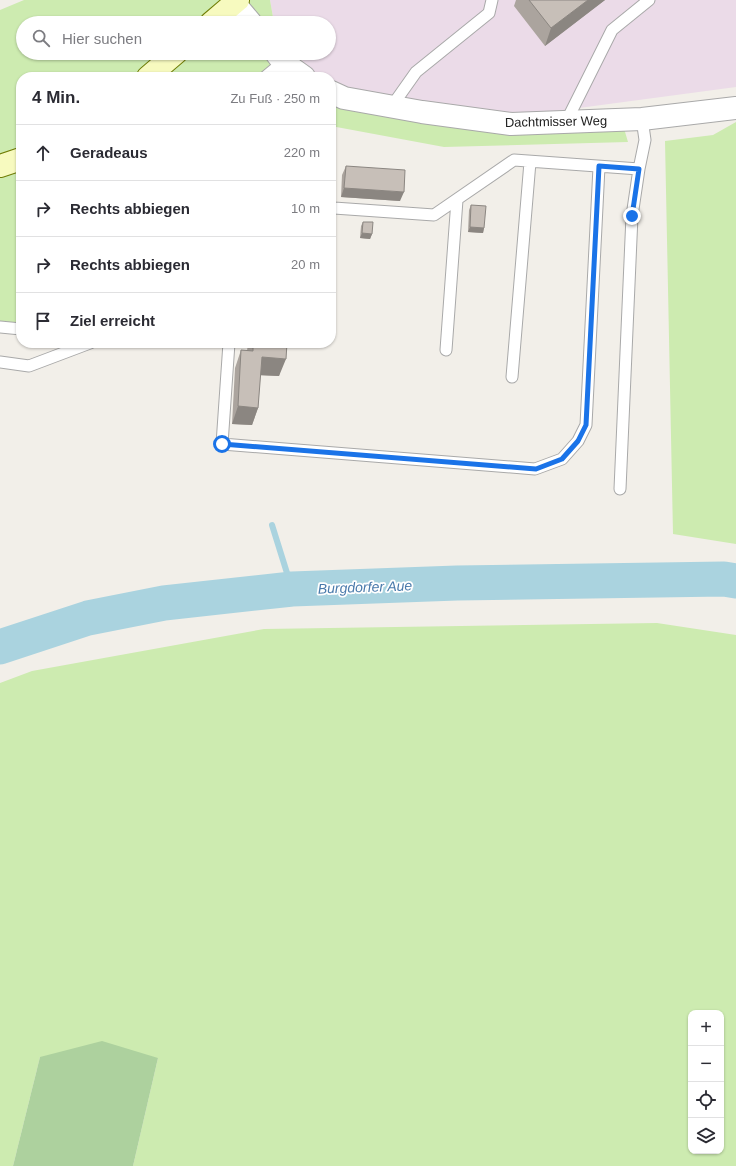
<!DOCTYPE html>
<html lang="de">
<meta charset="utf-8">
<style>
body{margin:0;font-family:Arial,sans-serif;background:#f7f7f7;color:#2b2b33}
.controls{position:absolute;right:12px;bottom:12px;display:grid;overflow:hidden;border-radius:8px;box-shadow:0 1px 3px #0004}
.controls button{width:36px;height:36px;display:grid;place-items:center;padding:0;border:0;border-bottom:1px solid #e1e1e2;background:#fff;color:#2b2b33;font:20px sans-serif}
.stop{position:absolute;width:12px;height:12px;margin:-9px;border:3px solid #1a73e8;border-radius:50%;background:#fff}
.stop.end{background:#1a73e8;border-color:#fff;box-shadow:0 1px 4px #0008}
.list{margin:0;padding:0;list-style:none}
h2{display:flex;justify-content:space-between;align-items:center;height:52px;margin:0;padding:0 16px;font-size:17px}
h2 small{font-size:13px;font-weight:400;color:#7c7c81}
.list li{display:grid;grid-template-columns:26px 1fr auto;gap:12px;align-items:center;box-sizing:border-box;height:56px;padding:0 16px;border-top:1px solid #e1e1e2}
.list b{display:block;font-size:15px;white-space:nowrap}
.list em{font-size:13px;font-style:normal;color:#7c7c81}
.icon{flex:none;width:22px;height:22px;fill:none;stroke:currentColor;stroke-width:2;stroke-linecap:round;stroke-linejoin:round}
.map{position:relative;flex:none;width:736px;height:1166px;overflow:hidden}
.search{position:absolute;background:#fff;box-shadow:0 1px 3px #0004;left:16px;top:16px;width:320px;height:44px;display:flex;align-items:center;gap:10px;box-sizing:border-box;padding:0 14px;border-radius:22px;color:#7c7c81;font-size:15px}
.panel{position:absolute;background:#fff;box-shadow:0 1px 3px #0004;left:16px;top:72px;width:320px;height:276px;border-radius:16px}
.map>svg:first-child{display:block}
</style>
<div class="map">
<svg width="736" height="1166" viewBox="0 0 736 1166">
<rect width="100%" height="100%" fill="#f2efe9"/>
<!-- industrial -->
<path fill="#ebdbe8" d="M270,0H736V87L519,116L352,91L331,81V77H323L312,72L296,53H329V23H274Z"/>
<!-- grass -->
<path fill="#cdebb0" fill-rule="evenodd" d="M24,0H270L274,23H23V53H273L272,77H21V329L0,327V10Z
M331,105L623,125L628,142L444,147L331,126Z
M736,122V544L673,534L665,141L713,135Z
M657,623L736,635V1166H133L158,1058L40,1057L13,1166H0V683L32,671L264,629ZM691,1013H721V1151H691Z"/>
<!-- forest -->
<path fill="#add19e" d="M102,1041L158,1058L133,1166H13L40,1057Z"/>
<g fill="none" stroke-linecap="round" stroke-linejoin="round">
<!-- stream -->
<path stroke="#aad3df" stroke-width="6" d="M272,525L292,589"/>
<!-- river -->
<path stroke="#aad3df" stroke-width="35" d="M0,647L88,618L164,603L292,589L457,583L724,579L736,581"/>
<defs>
<path id="lane" d="M265,77L283,62
M392,106L416,72L489,13L492,0
M566,122L612,30L649,0
M331,206L334,208L434,215L514,160L639,169L645,140L642,119
M0,327L21,329
M229,343L222,444L535,469L562,459L578,441L586,425L599,167
M446,350L457,200
M0,362L29,366L90,343
M512,377L530,162
M620,489L632,216L639,169"/>
<path id="street" d="M234,3L251,23
M276,53L283,62L304,77
M331,92L344,98L422,112L511,124L642,119L736,108"/>
<path id="secondary" d="M211,23L238,0
M148,77L176,53
M0,166L21,159"/>
</defs>
<!-- lane casing -->
<use href="#lane" stroke="#a9a9a9" stroke-width="13"/>
<!-- street casing -->
<use href="#street" stroke="#a9a9a9" stroke-width="24"/>
<!-- secondary casing -->
<use href="#secondary" stroke="#707d05" stroke-width="24"/>
<!-- lane -->
<use href="#lane" stroke="#fff" stroke-width="11"/>
<!-- street -->
<use href="#street" stroke="#fff" stroke-width="22"/>
<!-- secondary -->
<use href="#secondary" stroke="#f7fabf" stroke-width="22"/>
</g>
<!-- wall -->
<path fill="#aba49e" d="M516,0H605L545,46L514,6Z
M346,166L400,201L341,197L342,175Z
M471,205L484,228L483,233L468,232L469,210Z
M363,222L372,234L370,239L360,238L361,226Z
M248,343H287L279,376L260,375L258,408L252,425L232,424L235,368L241,350L247,351Z"/>
<!-- shaded-wall -->
<path fill="#8b8681" d="M588,0H605L545,46L551,28Z
M344,188L404,192L400,201L341,197Z
M470,227L484,228L483,233L468,232Z
M362,233L372,234L370,239L360,238Z
M262,357L286,359L279,376L255,375Z
M238,406L258,408L252,425L232,424Z"/>
<!-- building -->
<path fill="#c7bfb8" stroke="#8b8681" d="M529,0H588L551,28Z
M346,166L405,170L404,192L344,188Z
M471,205L486,206L484,228L470,227Z
M363,222H373L372,234L362,233Z
M253,343H287L286,359L262,357L258,408L238,406L241,350L253,351Z"/>
<g fill="none" stroke-linecap="round" stroke-linejoin="round">
<!-- route -->
<path stroke="#1a73e8" stroke-width="5" d="M222,444L536,469L562,459L578,441L586,425L599,166L639,169L632,216"/>
</g>
<g text-anchor="middle" stroke-width="3.5" stroke-linejoin="round" paint-order="stroke">
<!-- street labels -->
<g font-size="13" fill="#222" stroke="#fff">
<text transform="translate(556 121) rotate(-1)" y="5">Dachtmisser Weg</text>
</g>
<!-- water labels -->
<g font-size="14" font-style="italic" fill="#4a7aab" stroke="#fff">
<text transform="translate(365 587) rotate(-2)" y="5">Burgdorfer Aue</text>
</g>
</g>
</svg>
<div class="controls">
<button>+</button>
<button>−</button>
<button><svg class="icon" aria-label="locate" viewBox="0 0 24 24"><circle cx="12" cy="12" r="6"/><path d="M12 2v4M12 18v4M2 12h4M18 12h4"/></svg></button>
<button><svg class="icon" aria-label="layers" viewBox="0 0 24 24"><path d="M12 4l9 5-9 5-9-5zM3 14l9 5 9-5"/></svg></button>
</div>
<div class="stop" style="left:222px;top:444px"></div>
<div class="stop end" style="left:632px;top:216px"></div>
<div class="search"><svg class="icon" aria-label="search" viewBox="0 0 24 24"><circle cx="10" cy="10" r="6"/><path d="M15 15l6 6"/></svg>Hier suchen</div>
<section class="panel">
<h2>4 Min.<small>Zu Fuß · 250 m</small></h2>
<ul class="list">
<li><svg class="icon" aria-label="ahead" viewBox="0 0 24 24"><path d="M12 20V5M6 11l6-6 6 6"/></svg><div><b>Geradeaus</b></div><em>220 m</em></li>
<li><svg class="icon" aria-label="right" viewBox="0 0 24 24"><path d="M7 20v-9h11M14 6l5 5-5 5"/></svg><div><b>Rechts abbiegen</b></div><em>10 m</em></li>
<li><svg class="icon" aria-label="right" viewBox="0 0 24 24"><path d="M7 20v-9h11M14 6l5 5-5 5"/></svg><div><b>Rechts abbiegen</b></div><em>20 m</em></li>
<li><svg class="icon" aria-label="arrive" viewBox="0 0 24 24"><path d="M6 21V4h12l-3 4 3 4H6"/></svg><div><b>Ziel erreicht</b></div></li>
</ul>
</section>
</div>
